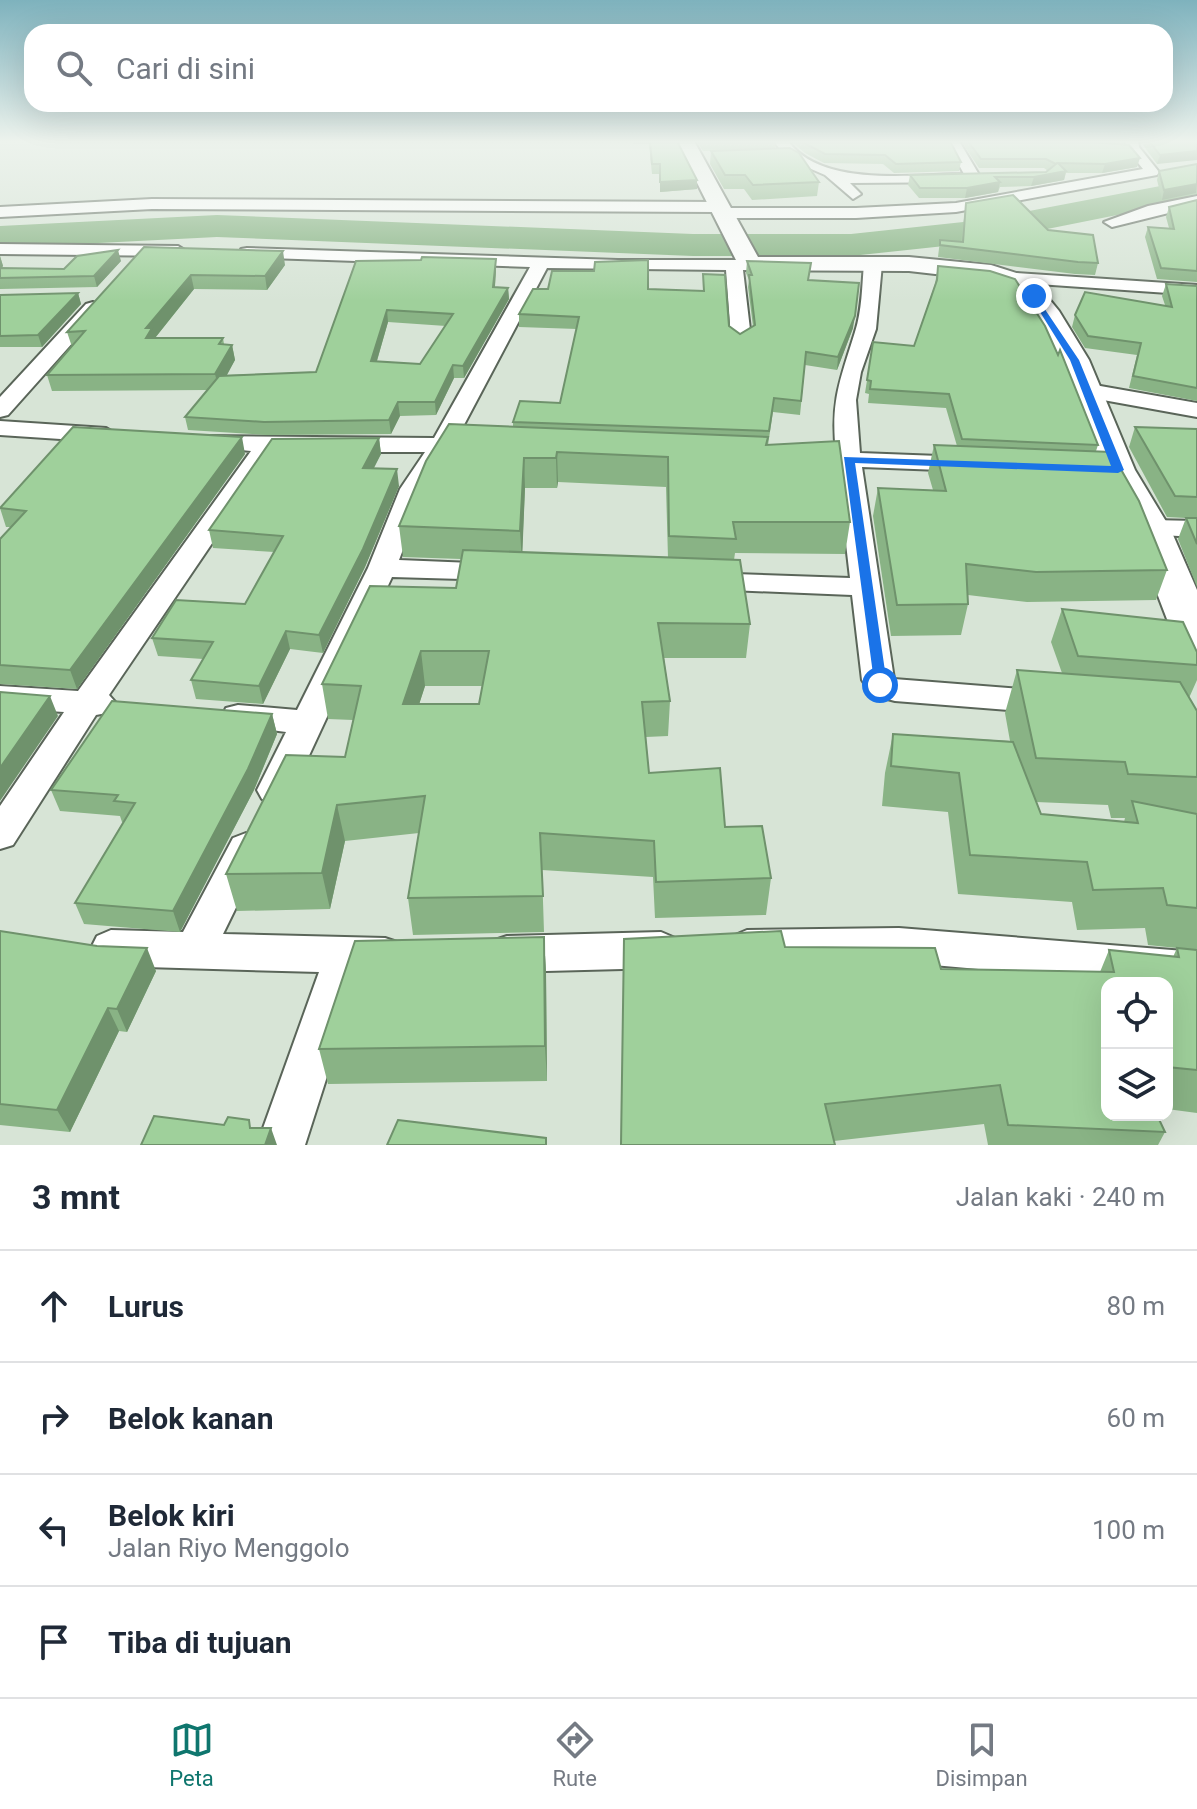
<!DOCTYPE html>
<html lang="id">
<meta charset="utf-8">
<style>
body{margin:0;font-family:Roboto,sans-serif;background:#f6f6f7;color:#1f2937}
.controls{position:absolute;right:24px;bottom:24px;display:grid;overflow:hidden;border-radius:16px;box-shadow:0 8px 32px #0002}
.controls button{width:72px;height:72px;display:grid;place-items:center;padding:0;border:0;border-bottom:2px solid #e0e1e3;background:#fff;color:#1f2937;font:40px sans-serif}
.stop{position:absolute;width:24px;height:24px;margin:-18px;border:6px solid #1a73e8;border-radius:50%;background:#fff}
.stop.end{background:#1a73e8;border-color:#fff;box-shadow:0 2px 8px #0008}
.list{margin:0;padding:0;list-style:none}
h2{display:flex;justify-content:space-between;align-items:center;height:104px;margin:0;padding:0 32px;font-size:34px}
h2 small{font-size:26px;font-weight:400;color:#747a83}
.list li{display:grid;grid-template-columns:52px 1fr auto;gap:24px;align-items:center;box-sizing:border-box;height:112px;padding:0 32px;border-top:2px solid #e0e1e3}
.list b{display:block;font-size:30px;white-space:nowrap}
.list p{margin:0;font-size:26px;white-space:nowrap;color:#747a83}
.list em{font-size:26px;font-style:normal;color:#747a83}
.icon{flex:none;width:44px;height:44px;fill:none;stroke:currentColor;stroke-width:2;stroke-linecap:round;stroke-linejoin:round}
.map{position:relative;flex:none;width:1197px;height:1145px;overflow:hidden}
.search{position:absolute;background:#fff;box-shadow:0 8px 32px #0002;left:24px;right:24px;top:24px;height:88px;display:flex;align-items:center;gap:20px;box-sizing:border-box;padding:0 28px;border-radius:24px;color:#747a83;font-size:30px}
.sheet{height:552px;background:#fff}
nav{display:flex;justify-content:space-around;align-items:center;box-sizing:border-box;height:112px;border-top:2px solid #e0e1e3;background:#fff;font-size:22px;color:#747a83}
nav a{display:grid;justify-items:center;gap:4px}
nav .on{color:#0f766e}
.map>svg:first-child{display:block}
</style>
<div class="map">
<svg width="1197" height="1145" viewBox="0 0 1197 1145">
<rect width="100%" height="100%" fill="#d7e4d6"/>
<g fill="none" stroke-linecap="round" stroke-linejoin="round">
<!-- river -->
<path fill="#80af7c" fill-rule="evenodd" d="M1197,179V199L982,242L851,256H693L217,237L0,248V226L217,215L693,234H851L982,220Z"/>
<defs>
<path id="street" d="M774,141H788C822,188 912,174 964,174L946,141H959L981,178L974,182L850,183L861,194L853,199L825,175L786,158Z
M1126,141H1138L1139,147L1159,172L1157,175L956,212L856,218H724L717,212L152,209L0,217V207L152,199L721,202L728,208H856L956,203L1143,169L1125,147Z
M1197,196V206L1112,227L1104,222L1148,206Z
M0,244L178,246L186,251L178,256L0,254Z
M247,248L618,260H750L759,265L743,270L751,338L741,344L731,338L726,270L547,268L457,438L482,440L486,445L474,452H449L426,489L399,560L497,564L507,566L511,572L507,578L497,580L392,577L293,790L288,799L275,803L262,799L257,790L286,732L226,724L222,716L226,708L238,705L297,710L368,568L400,489L425,452H274L109,695L117,704L112,712L96,715L13,845L0,849V806L64,712L0,708V686L78,691L251,451L200,446L196,441L200,436L434,438L530,267L241,257V249Z
M873,259L882,264L876,329L861,372L856,400L860,453L966,457L978,464L966,471L862,467L894,679L1045,691L1056,694L1061,702L1056,710L1045,713L895,701L872,695L862,680L852,595L706,589L696,587L692,581L696,575L706,573L850,578L837,466L803,465L791,458L803,451L836,452C830,401 841,378 855,332C862,311 862,286 864,264Z
M1015,273L1197,285V295L1009,282L1006,278Z
M93,302L102,308L100,312L8,415L0,417V397L86,304Z
M1089,384L1197,403V417L1081,396L1078,391L1081,386Z
M0,421L106,428L118,435L106,442L0,435Z
M1151,520L1197,521V537L1142,534L1138,528L1142,522Z
M246,833L259,838L265,848L223,934L385,938L400,943L406,956L400,969L385,974L360,973L305,1145H257L319,972L111,966L97,960L91,948L97,936L111,930L183,932L233,838Z
M899,928L1197,952V988L899,962L747,966L733,960L727,948L733,936L747,930Z
M661,932L675,938L681,950L675,962L661,968L507,972L492,967L486,954L492,941L507,936Z"/>
<path id="secondary" d="M676,141H694L758,257H909L991,265L1032,278L1059,311L1089,360L1135,470L1170,528L1197,590V654L1182,650L1175,640L1132,528L1101,470L1059,360L1014,288L988,280L909,271L741,270Z"/>
</defs>
<!-- street casing -->
<use href="#street" stroke="#5a6559" stroke-width="4"/>
<!-- secondary casing -->
<use href="#secondary" stroke="#5a6559" stroke-width="4"/>
<!-- street -->
<use href="#street" fill="#fff" fill-rule="evenodd"/>
<!-- secondary -->
<use href="#secondary" fill="#fff" fill-rule="evenodd"/>
</g>
<!-- wall -->
<path fill="#89b385" fill-rule="evenodd" d="M633,141H677L697,180V189L660,192V174H652L649,144H633Z
M696,141H776L775,148L703,151Z
M791,141H950L961,162L959,171L894,173L883,164L824,163L805,153Z
M961,141H1077L1137,167L1102,173H1066L1064,180L1031,186L1000,187L998,192L965,198H919L908,185L910,175L1046,172L1048,171L1044,168H979Z
M1140,141H1197L1157,164Z
M711,151L819,182L817,196L752,200L744,189H724L710,164Z
M1197,164V194L1162,200L1157,180L1159,171Z
M1197,200V282L1157,279L1145,237L1148,227L1169,228L1166,217L1169,207Z
M966,203L1048,230L1098,263L1095,275L1075,274L938,257L940,240L961,242Z
M144,247L285,265L267,290L194,289L155,338H223L224,344L232,345L235,360L226,375L316,372L356,261L496,259V270L495,287L508,288L509,299L464,378H454L436,415L400,416L391,434L267,435L188,430L185,417L207,390L52,391L47,375L72,347L67,332ZM388,322L446,326L420,364L377,361Z
M0,256L3,266L1,268L64,269L121,261L97,287L0,289Z
M747,261L809,280L853,328L837,370L805,365L800,415L773,412L768,445L850,522L845,554L735,553L734,560L750,624L746,658H664L670,701L668,736L646,737L649,773L725,827L771,878L766,915L655,918L653,877L542,870L544,932L413,935L408,898L419,833L345,841L330,909L237,911L226,874L345,757L353,720L328,719L322,684L456,588L461,559L403,557L399,526L513,427V422L560,403L577,329L519,327V314L548,289H648L703,291V274L729,326L740,334L753,326L748,287L749,280L746,273ZM558,482L666,487L668,558L522,552L525,488H557ZM425,686H482L479,704H419Z
M938,266L1098,445L1096,451L1167,570L1156,600L1027,602L968,595V604L961,635L891,636L873,516L878,488L933,490L928,473L934,445L957,446L946,408L868,403L869,394L865,393L873,342L914,346L935,284Z
M1166,284L1197,286V401L1129,388L1137,355L1085,348L1072,327L1075,315L1165,305L1162,296Z
M78,293L81,304L42,347H0V295Z
M1135,427L1197,429V587L1178,539L1186,518L1167,517L1129,447Z
M379,438L381,454L373,468L399,486L365,567L323,653L290,649L263,704L196,699L191,680L203,659L158,656L152,638L245,604L274,552L213,548L209,530Z
M245,454L77,689L0,684V539L11,527H6L0,508Z
M1062,609L1197,652V680L1189,698L1197,711V813H1188L1197,814V1113L1167,1109V983L1107,1115L1165,1132L1158,1145H988L984,1124L834,1141L785,947L941,969L1100,972L1109,950L1173,957L1177,948L1148,945L1145,928L1077,930L1072,902L958,894L948,812L882,806L885,773L893,734L1010,741L1005,713L1017,670L1062,673L1051,642ZM1036,802L1108,805L1111,818H1125L1124,822L1041,814Z
M272,714L277,734L254,790L180,932L84,924L75,903L123,822H122L120,816L60,811L51,790Z
M0,931L156,971L127,1032L119,1031L70,1132L0,1125Z
M544,937L546,973L547,1081L328,1084L319,1049Z"/>
<!-- shaded-wall -->
<path fill="#6f926c" d="M1197,151V160L1157,164L1160,155Z
M1140,158L1137,167L1102,173L1105,164Z
M1066,171L1064,180L1031,186L1034,177Z
M697,180V189L660,192V182Z
M1000,182L998,192L965,198L967,188Z
M1197,184L1196,193L1162,200L1164,190Z
M118,250L121,261L97,287L94,276Z
M283,251L285,265L267,290L265,276Z
M0,256L3,266L0,270Z
M496,259V270L494,298L493,287Z
M191,275L194,289L155,338L156,344L146,338V328Z
M508,288L509,299L464,378L463,366Z
M78,293L81,304L42,347L38,335Z
M387,310L388,322L373,374L371,361Z
M855,316L853,328L837,370L838,357Z
M232,345L235,360L219,390L215,374Z
M453,365L454,378L436,415L435,402Z
M398,402L400,416L391,434L389,420Z
M242,437L245,454L77,689L70,670Z
M379,438L381,454L366,484L363,468Z
M557,452L558,482L557,488L556,458Z
M524,458L525,488L522,562L520,531Z
M397,469L399,486L365,567L323,653L319,635Z
M286,631L290,649L263,704L259,686Z
M421,651L425,686L408,739L403,704Z
M50,696L58,716L0,801V768Z
M272,714L277,734L254,790L180,932L173,911Z
M337,805L345,841L330,909L322,873Z
M544,937L546,973L547,1081L545,1046Z
M147,948L156,971L127,1032L117,1009Z
M108,1008L119,1031L70,1132L57,1110Z
M271,1128L277,1145H265Z"/>
<!-- building -->
<path fill="#9fd09b" stroke="#6f926c" stroke-width="2" fill-rule="evenodd" d="M650,141H677L697,180L660,182V164H652Z
M802,141H950L961,162L896,164L885,155L825,154L806,144Z
M968,141H1077L1129,145L1140,158L1105,164L1058,163L1066,171L1034,177H995L1000,182L967,188H920L910,175L1046,172L1056,164L1046,159H981Z
M1149,141H1197V151L1160,155Z
M790,148L799,153L819,182L753,185L745,175H725L711,151Z
M1197,164V184L1164,190L1159,171Z
M1013,195L1048,230L1093,235L1098,263L1078,262L940,245V240L963,242L966,203Z
M1197,200V271L1161,268L1148,227L1174,229L1169,207Z
M144,247L283,251L265,276L191,275L146,328H152L146,338H223L219,344L232,345L215,374L47,375L85,331L67,332Z
M118,250L94,276L0,278V268L64,269L77,256Z
M422,257L496,259L493,287L508,288L463,366L453,365L435,402H398L389,420L264,422L185,417L219,376L316,372L356,261L421,260ZM387,310L453,314L420,364L371,361Z
M648,260V289L704,291L703,274L725,275L729,326L740,334L755,325L749,275H752L747,261L811,263L808,280L859,283L855,316L838,357L806,352L801,401L774,398L769,431L513,422L520,401L560,403L579,317L519,314L533,289H548L552,271H594L595,262Z
M938,266L990,271L1015,279L1045,326L1058,355L1060,350L1098,445L962,439L949,394L870,389L871,381L867,380L873,342L914,346L937,280Z
M1166,284L1197,286V388L1133,376L1141,343L1088,336L1075,315L1085,292L1172,307Z
M78,293L38,335L0,336V295Z
M449,424L768,437L766,445L839,441L850,522H733L736,539L669,536L668,457L557,452L556,458H524L520,531L399,526L426,461Z
M73,427L242,437L70,670L0,665V539L26,511L0,508Z
M1135,427L1197,429V497L1175,496Z
M379,438L363,468L397,469L363,549L319,635L286,631L259,686L191,680L213,642L152,638L176,600L245,604L283,536L209,530L272,439Z
M934,445L1111,452L1139,501L1167,570L1036,572L966,564L968,604L897,605L878,488L946,491Z
M1186,518H1197V544Z
M463,550L740,560L750,624L658,623L670,701L642,702L649,773L720,768L725,827L762,826L771,878L656,882L654,841L540,833L543,896L408,898L425,796L337,805L322,873L226,874L286,755L345,757L361,686L322,684L370,586L456,588ZM421,651H489L479,704H403Z
M1062,609L1183,622L1197,652V665L1078,656Z
M1017,670L1180,682L1197,711V777L1128,774L1125,762L1036,758Z
M0,692L50,696L0,768Z
M112,701L272,714L248,769L173,911L75,903L135,803L114,801L118,795L51,790Z
M893,734L1013,742L1041,814L1138,823L1132,801L1197,814V908L1167,905L1163,888L1093,890L1087,862L970,855L959,773L891,766Z
M0,931L97,946L147,948L117,1009L108,1008L57,1110L0,1104Z
M781,931L785,947L935,948L941,969L1114,972L1109,950L1179,957L1177,948L1197,950V1070L1167,1067V983H1107V1115H1157L1165,1132L1008,1125L1000,1085L825,1104L835,1145H621L624,939Z
M544,937L545,1046L319,1049L355,941Z
M154,1116L224,1125L228,1117L249,1120L250,1128H271L265,1145H141Z
M398,1120L546,1138V1145H387Z"/>
<!-- sky -->
<linearGradient id="sky" x2="0" y2="1"><stop stop-color="#7eb2bd"/><stop offset="0.47" stop-color="#edf3ed"/><stop offset="1" stop-color="#edf3ed" stop-opacity="0"/></linearGradient>
<rect width="1197" height="301" fill="url(#sky)"/>
<!-- route -->
<path fill="#1a73e8" d="M1034,293L1079,360L1124,470L1118,473L855,463L887,685L875,689L844,457L1111,466L1070,360L1030,296Z"/>
</svg>
<div class="controls">
<button><svg class="icon" aria-label="locate" viewBox="0 0 24 24"><circle cx="12" cy="12" r="6"/><path d="M12 2v4M12 18v4M2 12h4M18 12h4"/></svg></button>
<button><svg class="icon" aria-label="layers" viewBox="0 0 24 24"><path d="M12 4l9 5-9 5-9-5zM3 14l9 5 9-5"/></svg></button>
</div>
<div class="stop" style="left:880px;top:685px"></div>
<div class="stop end" style="left:1034px;top:296px"></div>
<div class="search"><svg class="icon" aria-label="search" viewBox="0 0 24 24"><circle cx="10" cy="10" r="6"/><path d="M15 15l6 6"/></svg>Cari di sini</div>
</div>
<section class="sheet">
<h2>3 mnt<small>Jalan kaki · 240 m</small></h2>
<ul class="list">
<li><svg class="icon" aria-label="ahead" viewBox="0 0 24 24"><path d="M12 20V5M6 11l6-6 6 6"/></svg><div><b>Lurus</b></div><em>80 m</em></li>
<li><svg class="icon" aria-label="right" viewBox="0 0 24 24"><path d="M7 20v-9h11M14 6l5 5-5 5"/></svg><div><b>Belok kanan</b></div><em>60 m</em></li>
<li><svg class="icon" aria-label="left" viewBox="0 0 24 24"><path d="M17 20v-9H6M10 6l-5 5 5 5"/></svg><div><b>Belok kiri</b><p>Jalan Riyo Menggolo</p></div><em>100 m</em></li>
<li><svg class="icon" aria-label="arrive" viewBox="0 0 24 24"><path d="M6 21V4h12l-3 4 3 4H6"/></svg><div><b>Tiba di tujuan</b></div></li>
</ul>
</section>
<nav>
<a class="on"><svg class="icon" aria-label="map" viewBox="0 0 24 24"><path d="M3 6l6-2 6 2 6-2v14l-6 2-6-2-6 2zM9 4v14M15 6v14"/></svg>Peta</a>
<a><svg class="icon" aria-label="directions" viewBox="0 0 24 24"><path d="M12 3l9 9-9 9-9-9zM9 14v-3h6M13 9l2 2-2 2"/></svg>Rute</a>
<a><svg class="icon" aria-label="saved" viewBox="0 0 24 24"><path d="M7 4h10v16l-5-4-5 4z"/></svg>Disimpan</a>
</nav>
